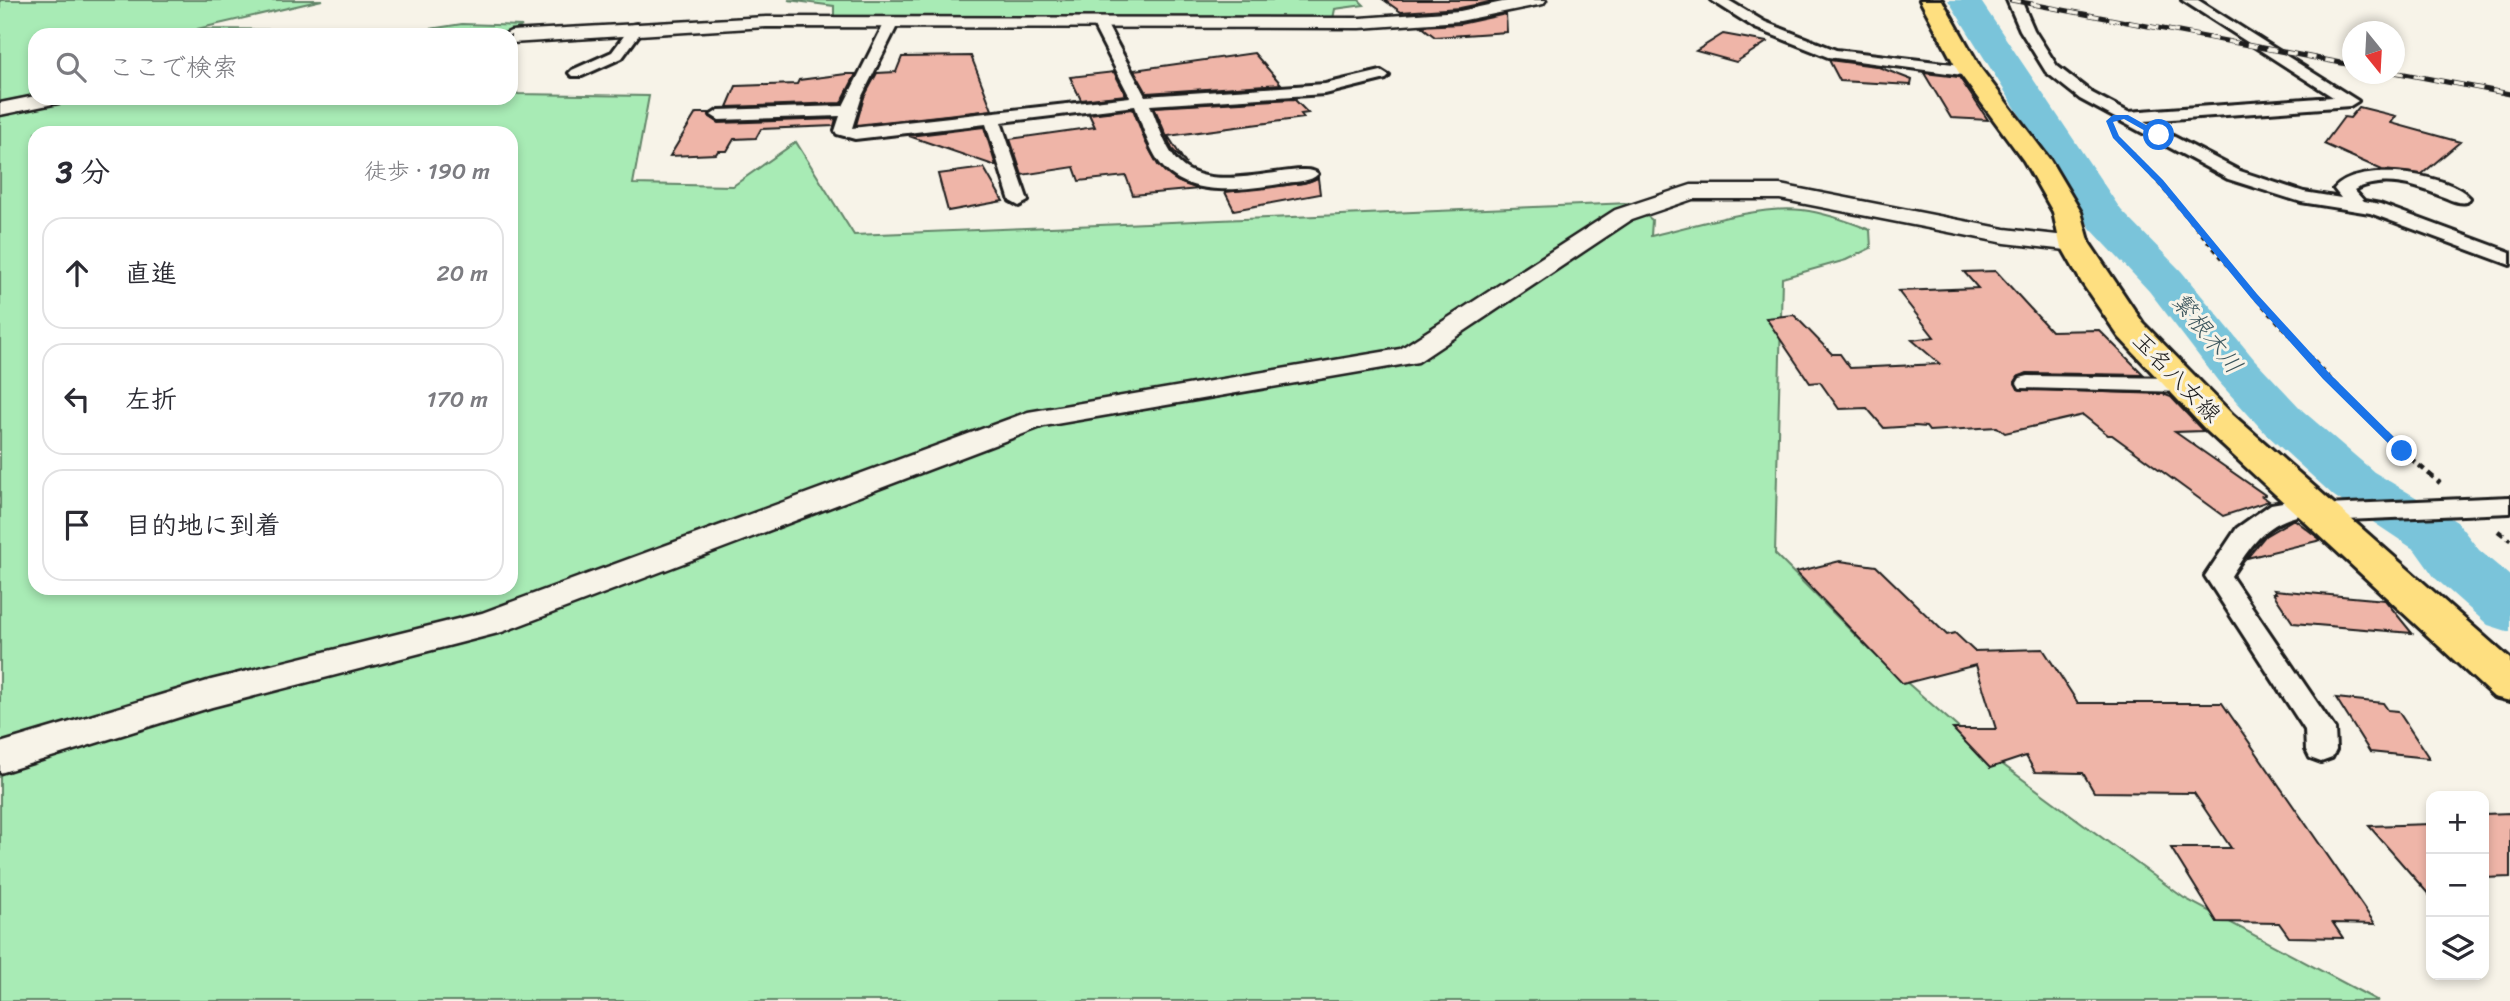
<!DOCTYPE html>
<html lang="ja">
<meta charset="utf-8">
<style>
body{margin:0;font-family:Sriracha,"Klee One",sans-serif;background:#f2f2f3;color:#2b2b33}
.controls{position:absolute;right:21px;bottom:21px;display:grid;overflow:hidden;border-radius:14px;box-shadow:0 4px 10px #0003}
.controls button{width:63px;height:63px;display:grid;place-items:center;padding:0;border:0;border-bottom:2px solid #e1e1e2;background:#fff;color:#2b2b33;font:35px sans-serif}
.compass{position:absolute;left:2342px;top:21px;width:63px;height:63px;border-radius:50%;background:#fff;box-shadow:0 4px 10px #0003;rotate:162deg}
.stop{position:absolute;width:21px;height:21px;margin:-16px;border:5px solid #1a73e8;border-radius:50%;background:#fff}
.stop.end{background:#1a73e8;border-color:#fff;box-shadow:0 2px 7px #0008}
.list{margin:0;padding:0;list-style:none}
h2{display:flex;justify-content:space-between;align-items:center;height:91px;margin:0;padding:0 28px;font-size:30px}
h2 small{font-size:23px;font-weight:400;color:#7c7c81}
.list li{display:grid;grid-template-columns:46px 1fr auto;gap:21px;align-items:center;box-sizing:border-box;height:112px;margin:0 14px 14px;padding:0 14px;border:2px solid #e1e1e2;border-radius:21px}
.list b{display:block;font-size:26px;white-space:nowrap}
.list em{font-size:23px;font-style:normal;color:#7c7c81}
.icon{flex:none;width:38px;height:38px;fill:none;stroke:currentColor;stroke-width:2;stroke-linecap:round;stroke-linejoin:round}
.map{position:relative;flex:none;width:2510px;height:1001px;overflow:hidden}
.search{position:absolute;background:#fff;box-shadow:0 4px 10px #0003;left:28px;top:28px;width:490px;height:77px;display:flex;align-items:center;gap:18px;box-sizing:border-box;padding:0 24px;border-radius:21px;color:#7c7c81;font-size:26px}
.panel{position:absolute;background:#fff;box-shadow:0 4px 10px #0003;left:28px;top:126px;width:490px;height:469px;border-radius:21px}
.map>svg:first-child{display:block}
</style>
<div class="map">
<svg width="2510" height="1001" viewBox="0 0 2510 1001">
<rect width="100%" height="100%" fill="#f7f3e8"/>
<filter id="ink" filterUnits="userSpaceOnUse"><feTurbulence type="fractalNoise" baseFrequency=".0143" numOctaves="2"/><feDisplacementMap in="SourceGraphic" scale="14" xChannelSelector="R" yChannelSelector="G"/><feConvolveMatrix kernelMatrix="1 2 1 2 8 2 1 2 1" color-interpolation-filters="sRGB"/></filter>
<g filter="url(#ink)">
<!-- green -->
<path fill="#a8ebb5" stroke="#628468" stroke-width="2" fill-rule="evenodd" d="M0,0H322L197,29L417,31L462,24L522,26L504,35H35V98H511V87L518,94L649,96L633,184L733,186L796,142L854,235L1630,203L1652,220L1651,236C1692,226 1760,205 1802,210C1826,213 1848,221 1870,230L1871,248L1846,260L1782,278L1775,554L1871,651L1987,753L2184,898L2378,1001H0ZM35,133H511V588H35Z
M788,0H1359L1364,5L1335,9L1332,24L834,22V6Z"/>
<g fill="none" stroke-linecap="round" stroke-linejoin="round">
<!-- river -->
<path fill="#7ac4da" fill-rule="evenodd" d="M1948,0H1980L2121,210L2181,271L2254,359L2303,411L2374,472L2457,522L2479,550L2510,576V632L2488,625L2435,578L2415,550L2334,496L2265,433L2218,381L2149,291L2090,228Z"/>
</g>
<!-- building -->
<path fill="#efb5a8" stroke="#1c1c1c" stroke-width="2" d="M1384,0H1499L1460,8L1401,12Z
M1506,14L1507,32L1435,37L1421,26L1460,24Z
M1723,34L1767,42L1736,62L1696,51Z
M1254,53L1281,84L1147,93L1134,70Z
M971,56L992,110L856,125L864,97L877,73L896,72L902,57Z
M1829,60L1876,66L1912,80L1911,85L1840,81Z
M1114,72L1126,95L1081,100L1070,77Z
M1924,73L1959,77L1988,120L1951,118Z
M846,74H856L841,103L727,107L736,86L797,84L799,80Z
M1294,99L1308,113L1301,114L1304,118L1168,136L1186,164L1172,149L1154,107Z
M2359,107L2396,116L2391,123L2460,142L2422,174L2382,170L2324,144L2344,117L2350,118Z
M1133,109L1145,141L1158,165L1177,181L1199,189L1133,195L1126,176L1079,181L1074,167L1022,175L1010,139L1095,127L1089,114Z
M696,113H710V117L719,123L836,119L834,126L761,129L756,138L734,139L727,151H718L716,154L670,156Z
M984,127L996,166L909,136Z
M984,168L1003,201L948,211L938,174Z
M1318,178L1320,194L1234,210L1225,192L1304,183Z
M1996,271L2051,331L2099,330L2144,375L2027,373L2018,377L2015,382L2018,389L2163,394L2171,397L2203,431L2175,432L2265,495L2262,496L2269,501L2223,516L2112,435H2108L2083,415L2005,433L1997,427L1929,431L1926,427L1915,426L1884,428L1867,408L1839,409L1820,382L1810,383L1766,318L1794,315L1832,354H1840L1850,368L1940,364L1912,340L1934,337L1898,291L1978,288L1964,272Z
M2294,519L2321,540L2247,558L2265,536Z
M1840,561L1876,566L1947,635L1955,633L1974,651L2043,649L2078,703H2222L2375,924L2333,923L2343,938L2289,937L2279,923L2217,922L2171,848H2231L2194,793L2094,792L2083,773L2035,772L2026,756L1990,768L1953,729H1996L1976,665L1903,684L1796,572Z
M2274,590L2385,600L2412,633L2293,623L2273,593H2276Z
M2336,698L2383,703L2388,710L2398,711L2429,758L2370,752Z
M2510,813V877L2484,878V814Z
M2431,824V897L2369,826Z"/>
<g fill="none" stroke-linecap="round" stroke-linejoin="round">
<defs>
<path id="minor" d="M1711,0H1728L1765,22L1836,50L1970,66L1978,71L1970,76L1828,57L1755,28Z
M2007,0H2021L2034,30L2057,66L2092,93L2128,112L2333,97L2182,0H2198L2358,101L2350,106L2144,121L2240,171L2304,192L2341,198L2334,189C2357,161 2449,173 2470,198L2467,202C2457,204 2450,199 2441,196C2413,184 2382,176 2354,190L2364,201L2380,204L2510,252V265L2370,213L2301,202L2228,179L2080,99L2046,72L2020,30Z
M892,18L899,22L862,96L852,128L1130,97L1092,23L1099,19L1106,23L1145,96L1325,84L1381,71L1389,76L1386,79L1325,94L1150,105C1158,123 1165,149 1179,163C1215,198 1304,158 1318,174C1311,182 1297,181 1287,183C1251,188 1196,199 1166,170C1150,154 1143,127 1135,106L1001,122L1028,201L1019,206L1010,201L986,124L855,139L837,134L835,131L840,116L719,120L711,115L719,110L843,106L885,22Z
M637,24L644,28L622,58L582,76H572L569,73L572,70L612,52L632,25Z
M2028,376L2184,378L2192,380L2195,385L2192,390L2184,392L2020,388L2017,383L2020,378Z
M2313,497L2322,500L2325,505L2510,497V513L2322,521L2313,519L2310,513C2267,520 2254,541 2231,576L2335,729L2336,750L2332,758L2321,762L2310,758L2306,750L2305,730L2205,576L2237,528L2271,504Z"/>
<path id="tertiary" d="M1512,0H1546L1543,4L1460,21L1360,28L766,27L511,43V35H503L511,31L766,17L1360,18L1460,11Z
M35,96L66,98L63,102L0,115V103Z
M1691,185H1780L2005,229L2075,237L2084,239L2087,244L2084,249L2075,251L2005,243L1780,199H1693L1631,220L1418,362L1044,426L502,632L212,707L0,773V743L211,680L482,613L1028,412L1400,349L1615,210Z"/>
<path id="primary" d="M1920,0H1942L1981,69L2050,160L2081,212L2090,244L2143,323L2233,415L2510,659V701L2494,697L2207,431L2119,337L2082,283L2060,244L2053,212L2024,161L1958,71Z"/>
</defs>
<!-- minor casing -->
<use href="#minor" stroke="#1c1c1c" stroke-width="6"/>
<!-- tertiary casing -->
<use href="#tertiary" stroke="#1c1c1c" stroke-width="5"/>
<!-- primary casing -->
<use href="#primary" stroke="#1c1c1c" stroke-width="6"/>
<!-- path-far2 -->
<path stroke="#1c1c1c" stroke-width="2.5" stroke-dasharray="4.5 3.5" stroke-linecap="butt" d="M2119,140L2148,170"/>
<!-- path-far1 -->
<path stroke="#1c1c1c" stroke-width="3.5" stroke-dasharray="5 4.5" stroke-linecap="butt" d="M2146,168L2254,296L2335,384"/>
<!-- path -->
<path stroke="#1c1c1c" stroke-width="4.5" stroke-dasharray="7 5" stroke-linecap="butt" d="M2333,382L2402,451L2440,483
M2498,531L2510,540"/>
<!-- minor -->
<use href="#minor" fill="#f7f3e8" fill-rule="evenodd"/>
<!-- tertiary -->
<use href="#tertiary" fill="#f7f3e8" fill-rule="evenodd"/>
<!-- primary -->
<use href="#primary" fill="#fedf80" fill-rule="evenodd"/>
<defs>
<path id="rail" d="M2011,0L2352,65
M2394,72L2510,94"/>
</defs>
<!-- rail casing -->
<use href="#rail" stroke="#1c1c1c" stroke-width="5"/>
<!-- rail -->
<use href="#rail" stroke="#f7f3e8" stroke-width="3.5" stroke-dasharray="10" stroke-linecap="butt"/>
</g>
</g>
<!-- route -->
<path fill="#1a73e8" d="M2113,115H2128L2162,134V137H2156L2124,119L2113,122L2119,136L2163,180L2257,294L2330,374L2406,449V453H2398L2323,379L2251,298L2157,183L2113,138L2106,121Z"/>
<g text-anchor="middle" stroke-width="6" stroke-linejoin="round" paint-order="stroke">
<!-- street labels -->
<g font-size="23" fill="#1c1c1c" stroke="#f7f3e8">
<text transform="translate(2177 377) rotate(46)" y="8">玉名八女線</text>
</g>
<!-- water labels -->
<g font-size="24" font-style="italic" fill="#3d575e" stroke="#f7f3e8">
<text transform="translate(2207 333) rotate(51)" y="8">繁根木川</text>
</g>
</g>
</svg>
<div class="controls">
<button>+</button>
<button>−</button>
<button><svg class="icon" aria-label="layers" viewBox="0 0 24 24"><path d="M12 4l9 5-9 5-9-5zM3 14l9 5 9-5"/></svg></button>
</div>
<svg class="compass" viewBox="-18 -18 36 36"><path d="M0-13l5 13h-10z" fill="#e53935"/><path d="M0 13l5-13h-10z" fill="#7c7c81"/></svg>
<div class="stop" style="left:2159px;top:135px"></div>
<div class="stop end" style="left:2402px;top:451px"></div>
<div class="search"><svg class="icon" aria-label="search" viewBox="0 0 24 24"><circle cx="10" cy="10" r="6"/><path d="M15 15l6 6"/></svg>ここで検索</div>
<section class="panel">
<h2>3 分<small>徒歩 · 190 m</small></h2>
<ul class="list">
<li><svg class="icon" aria-label="ahead" viewBox="0 0 24 24"><path d="M12 20V5M6 11l6-6 6 6"/></svg><div><b>直進</b></div><em>20 m</em></li>
<li><svg class="icon" aria-label="left" viewBox="0 0 24 24"><path d="M17 20v-9H6M10 6l-5 5 5 5"/></svg><div><b>左折</b></div><em>170 m</em></li>
<li><svg class="icon" aria-label="arrive" viewBox="0 0 24 24"><path d="M6 21V4h12l-3 4 3 4H6"/></svg><div><b>目的地に到着</b></div></li>
</ul>
</section>
</div>
